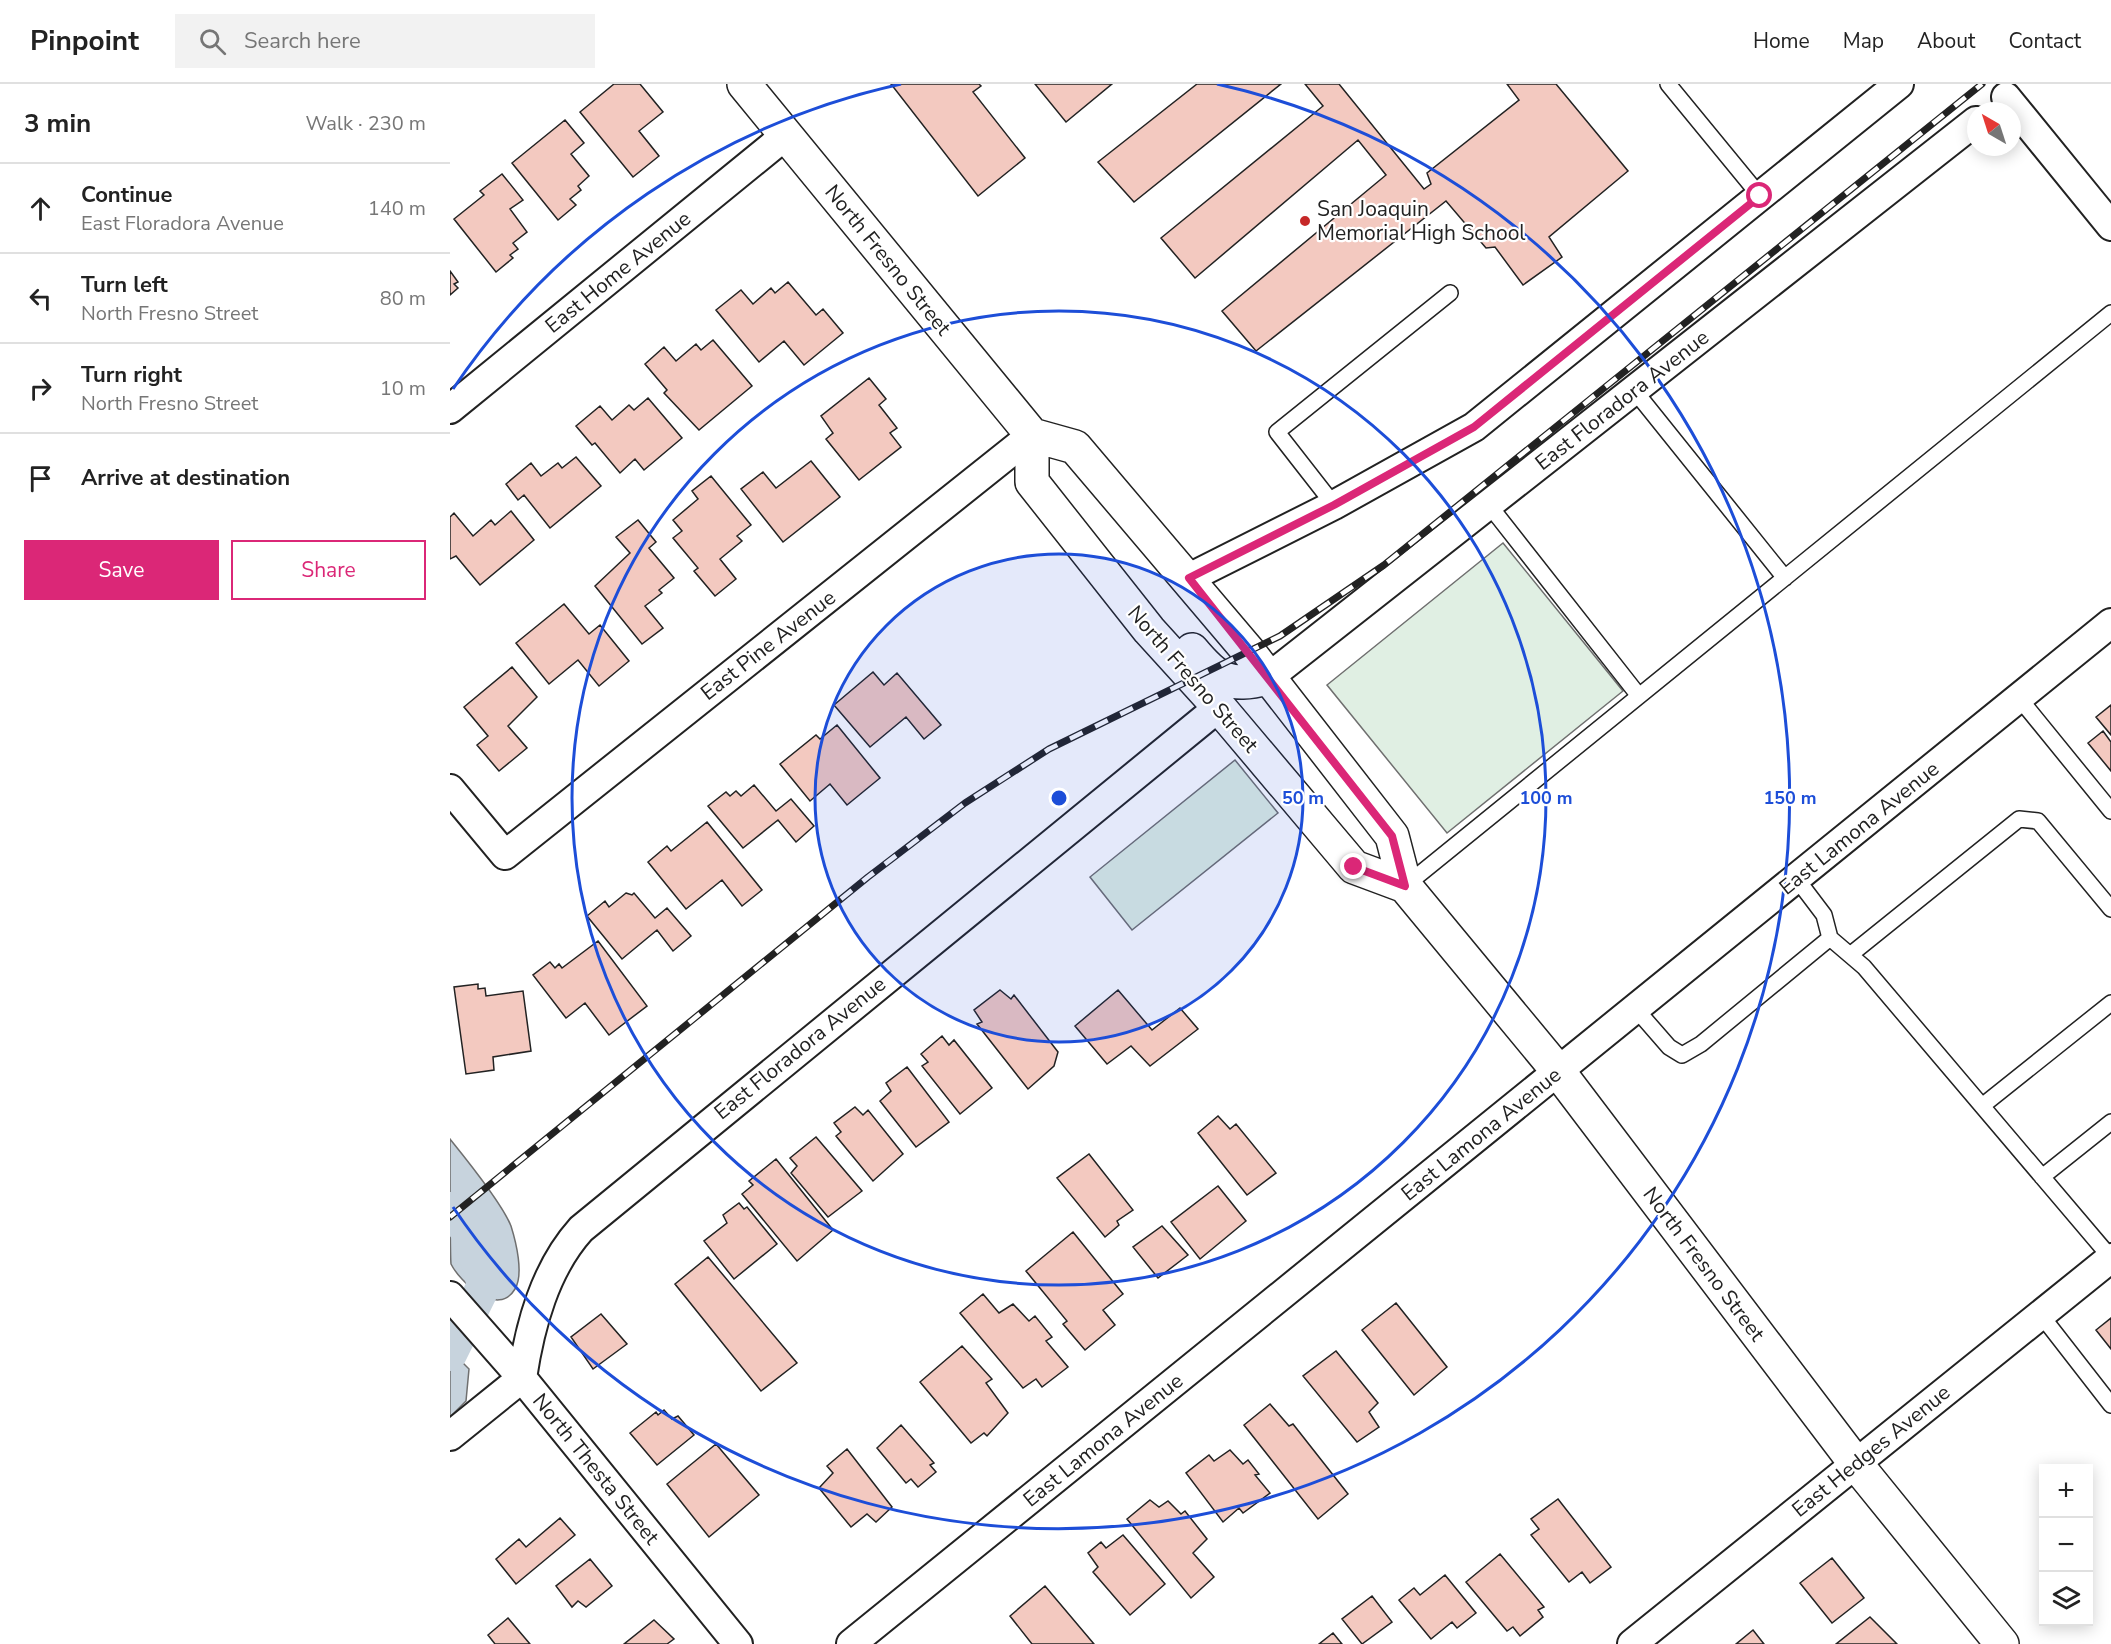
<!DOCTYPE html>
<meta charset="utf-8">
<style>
body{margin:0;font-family:"Nunito Sans",sans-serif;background:#f2f2f2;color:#222}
.controls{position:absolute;right:18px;bottom:18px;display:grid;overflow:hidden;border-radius:0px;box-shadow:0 3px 15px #0003}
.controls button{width:54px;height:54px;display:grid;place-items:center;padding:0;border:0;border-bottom:2px solid #e0e0e0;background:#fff;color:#222;font:30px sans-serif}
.compass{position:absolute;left:1517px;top:18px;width:54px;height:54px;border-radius:50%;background:#fff;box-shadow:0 3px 15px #0003;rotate:321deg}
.stop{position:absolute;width:18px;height:18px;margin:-14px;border:4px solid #db2777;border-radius:50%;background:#fff}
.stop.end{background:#db2777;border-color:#fff;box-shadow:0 2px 6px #0008}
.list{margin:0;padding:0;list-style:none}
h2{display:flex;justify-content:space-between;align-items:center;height:78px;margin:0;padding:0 24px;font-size:26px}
h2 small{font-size:20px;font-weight:400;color:#767676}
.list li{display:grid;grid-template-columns:39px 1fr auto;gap:18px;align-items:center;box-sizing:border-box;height:90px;padding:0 24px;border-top:2px solid #e0e0e0}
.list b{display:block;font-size:22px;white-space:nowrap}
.list p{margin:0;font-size:20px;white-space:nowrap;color:#767676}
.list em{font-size:20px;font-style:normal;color:#767676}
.actions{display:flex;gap:12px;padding:18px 24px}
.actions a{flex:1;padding:14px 0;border:2px solid #db2777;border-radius:0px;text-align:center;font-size:21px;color:#db2777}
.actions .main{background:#db2777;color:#fff}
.icon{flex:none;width:33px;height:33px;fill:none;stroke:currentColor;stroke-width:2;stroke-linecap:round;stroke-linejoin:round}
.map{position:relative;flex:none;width:1661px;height:1560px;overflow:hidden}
header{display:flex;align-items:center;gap:36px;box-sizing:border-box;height:84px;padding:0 30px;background:#fff;border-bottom:2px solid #e0e0e0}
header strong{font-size:28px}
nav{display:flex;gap:33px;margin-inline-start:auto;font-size:21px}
.search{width:420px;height:54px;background:#f2f2f2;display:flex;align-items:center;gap:15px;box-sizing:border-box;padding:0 21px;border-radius:0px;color:#767676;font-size:22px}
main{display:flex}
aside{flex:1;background:#fff}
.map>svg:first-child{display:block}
</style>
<header>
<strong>Pinpoint</strong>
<div class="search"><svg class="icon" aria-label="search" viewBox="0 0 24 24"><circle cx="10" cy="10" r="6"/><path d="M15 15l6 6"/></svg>Search here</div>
<nav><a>Home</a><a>Map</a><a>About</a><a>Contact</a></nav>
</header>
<main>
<aside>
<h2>3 min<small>Walk · 230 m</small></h2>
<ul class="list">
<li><svg class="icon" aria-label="ahead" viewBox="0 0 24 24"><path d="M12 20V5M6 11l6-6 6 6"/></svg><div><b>Continue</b><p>East Floradora Avenue</p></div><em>140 m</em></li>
<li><svg class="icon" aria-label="left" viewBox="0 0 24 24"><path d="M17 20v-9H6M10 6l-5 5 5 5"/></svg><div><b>Turn left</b><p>North Fresno Street</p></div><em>80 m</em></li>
<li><svg class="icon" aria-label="right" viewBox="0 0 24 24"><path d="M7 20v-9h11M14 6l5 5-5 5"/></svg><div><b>Turn right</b><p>North Fresno Street</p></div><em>10 m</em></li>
<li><svg class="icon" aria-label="arrive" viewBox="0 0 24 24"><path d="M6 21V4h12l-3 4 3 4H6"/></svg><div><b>Arrive at destination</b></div></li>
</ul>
<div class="actions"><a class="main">Save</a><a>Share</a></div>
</aside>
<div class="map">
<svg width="1661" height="1560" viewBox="0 0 1661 1560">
<rect width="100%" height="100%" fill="#fff"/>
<!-- green -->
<path fill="#e0efe3" stroke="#6f6f6f" stroke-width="1.5" d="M1053,459L1173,607L997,749L877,601Z
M785,676L828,729L682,846L640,793Z"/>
<!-- water -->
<path fill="#c7d3dd" stroke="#6f6f6f" stroke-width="1.5" d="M0,1055C17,1076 52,1119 61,1142C66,1158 74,1190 65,1205C48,1234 10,1198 1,1180C0,1170 0,1074 0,1055Z
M0,1266L19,1285L16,1317L0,1333Z"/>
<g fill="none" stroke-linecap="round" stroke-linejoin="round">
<!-- canal -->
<path stroke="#c7d3dd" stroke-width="34" d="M0,1125L20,1150L34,1201L0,1270"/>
</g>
<!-- building -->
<path fill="#f3c9c0" stroke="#222" stroke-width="1.5" d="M164,0H190L213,28L189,47L209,72L183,93L130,28Z
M441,0H529L531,2L523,8L575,74L528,112Z
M585,0H662L616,38Z
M747,0H831L684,118L648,78Z
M855,0H889L974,105L981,100L977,89L1069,16L1057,0H1106L1178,87L1099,153L1112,173L1073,201L1045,163L1036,164L996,117L806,267L772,227L936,91L908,56L745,194L711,154L873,22Z
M115,36L134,59L121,70L139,92L128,102L131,106L120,115L126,121L108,136L62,79Z
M52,90L73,116L60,125L77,148L63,159L68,165L60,171L63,174L46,188L4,135L34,111L30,107Z
M0,187L8,198L4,200L8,204L0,211Z
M338,198L366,231L373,225L393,249L354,281L334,257L309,278L266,226L291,206L303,220L321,204L325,209Z
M263,256L302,302L249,346L214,309L217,306L195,280L214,263L226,277L246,260L251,266Z
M419,294L436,315L429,321L447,344L440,349L451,363L409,396L376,355L383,349L371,332Z
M198,314L232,354L194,386L185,375L170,389L145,359L142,361L126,342L150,322L162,336L179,321L184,326Z
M126,373L151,402L100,444L74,411L68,416L56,400L81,379L91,392L108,379L112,384Z
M361,377L390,413L333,458L291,405L313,388L326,404Z
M261,392L301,441L287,452L292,457L270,475L286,495L265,512L244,487L248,484L223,454L232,447L223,436L248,415L242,407Z
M61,427L84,456L30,501L6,472L0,475V433L4,429L23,452L41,436L45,441Z
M188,436L206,458L199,464L224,494L209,506L212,509L195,522L213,544L192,560L145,502L180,469L166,453Z
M114,520L139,550L150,541L179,577L149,602L128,576L99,600L66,559Z
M62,583L87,613L58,642L77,664L49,687L27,661L38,652L14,623Z
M423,588L434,601L447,589L491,641L474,655L456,633L420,663L384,621Z
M1661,621V651L1646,633Z
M387,641L430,694L397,721L380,700L360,717L330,680L366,651L370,655Z
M1653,647L1661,658V687L1638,659Z
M304,701L326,727L341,715L364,742L346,758L328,736L293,764L258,722L276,708L280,712L286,707L291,712Z
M257,738L312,806L292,822L272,796L236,825L198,778L217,762L221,767Z
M176,809L182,811L184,809L205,834L217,824L241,852L223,867L207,846L172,875L137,832L155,817L159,823Z
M148,857L197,922L159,951L135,919L116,934L83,891L100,878L105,884L109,880L112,884Z
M28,900V905L35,904L36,912L73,907L81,967L43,973L44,986L16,990L4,903Z
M550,906L561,915L564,911L608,968L604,982L578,1005L527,940L532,938L524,926Z
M668,906L702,946L730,924L748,945L700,982L681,962L657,980L625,942Z
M492,952L499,961L504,956L542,1004L510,1030L472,982L478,978L471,970Z
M457,983L499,1038L466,1063L430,1017L441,1007L436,999Z
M405,1023L413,1031L418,1026L453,1070L423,1097L386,1052L391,1048L384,1039Z
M768,1032L780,1045L786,1040L826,1089L797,1111L748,1049Z
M366,1053L412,1107L378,1133L341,1089L347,1082L340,1074Z
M639,1070L683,1126L667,1137L669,1141L655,1153L607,1094Z
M326,1075L383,1146L347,1177L292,1110L303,1101L299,1097Z
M768,1102L796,1137L750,1175L721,1138Z
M289,1119L294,1125L297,1123L327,1160L284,1195L254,1157L277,1139L273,1131Z
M712,1142L738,1171L708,1194L683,1163Z
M623,1148L673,1210L653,1226L665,1241L635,1266L613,1240L617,1237L576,1187Z
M258,1173L347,1279L311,1307L225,1200Z
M533,1210L549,1229L563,1220L579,1237L585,1232L602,1253L596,1257L618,1283L592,1303L586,1295L573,1304L510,1229Z
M946,1219L997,1283L964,1311L912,1246Z
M151,1230L177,1260L143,1285L121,1253Z
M1661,1234V1265L1646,1246Z
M512,1262L542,1295L536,1299L558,1329L537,1352L534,1349L521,1359L470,1298Z
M886,1267L928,1319L919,1328L929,1343L907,1358L853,1292Z
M820,1320L839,1342L843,1340L898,1410L868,1435L794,1341Z
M214,1326L222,1335L228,1332L244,1351L207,1381L180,1349L206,1328L208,1331Z
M451,1341L484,1379L480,1381L486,1388L468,1403L461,1395L456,1399L427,1364Z
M266,1360L309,1411L259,1453L217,1400Z
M397,1365L442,1423L426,1438L417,1430L401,1443L369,1404L383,1389L377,1382Z
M780,1366L793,1380L798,1376L809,1390L805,1391L820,1409L793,1429L789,1424L773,1438L736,1389L759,1371L764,1377Z
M1108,1415L1161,1483L1140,1499L1132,1488L1119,1498L1081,1451L1089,1445L1081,1435Z
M700,1416L709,1423L718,1417L731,1430L735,1427L757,1455L743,1469L764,1493L741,1514L677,1435Z
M110,1434L125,1451L66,1500L46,1475L69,1455L76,1463Z
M673,1451L715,1500L680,1531L643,1488L648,1483L638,1469L651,1458L656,1464Z
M1050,1470L1094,1523L1088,1526L1093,1533L1070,1552L1063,1543L1057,1547L1016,1498Z
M1382,1474L1414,1514L1382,1539L1350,1499Z
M140,1475L162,1502L136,1523L128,1517L122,1523L106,1502Z
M995,1491L1026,1529L1007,1544L1002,1538L981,1555L949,1516L964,1504L970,1511Z
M595,1502L644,1560H582L560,1532Z
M922,1512L942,1538L912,1560L892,1535Z
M1420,1533L1447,1560H1386Z
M58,1534L80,1560H45L38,1551Z
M204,1536L224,1555L217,1560H174Z
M1303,1546L1314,1560H1286Z
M883,1549L892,1560H869Z"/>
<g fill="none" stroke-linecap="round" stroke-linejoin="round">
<defs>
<path id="service" d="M1218,0L1310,112
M1184,306L1335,494
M884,421L827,348L1000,209
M1039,421L1189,612
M1569,614L1661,727
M955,802L1661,229
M1380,854L1414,883L1661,1174
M1400,871L1569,735L1588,737L1661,825
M1185,924L1219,963L1232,971L1251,960L1380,854L1374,831L1346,794
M1532,1022L1661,919
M1592,1093L1661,1038
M1591,1231L1661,1321"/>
<path id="minor" d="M1556,13L1661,142
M0,325L336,51
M739,494L884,421L1024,343L1449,0
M818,594L1526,37
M0,705L55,771L582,351
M0,1212L72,1294L288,1560
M0,1352L72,1294C80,1241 95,1185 131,1145L769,623
M401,1560L1661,539
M1182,1560L1661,1174"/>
<path id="secondary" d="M294,0L582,351L625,363L799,568L942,752L955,802L1108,987L1406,1380L1552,1560
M582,351V398L699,546L769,623L904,783L955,802
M742,566C767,596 779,604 818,594"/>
</defs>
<!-- service casing -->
<use href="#service" stroke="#222" stroke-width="18"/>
<!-- minor casing -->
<use href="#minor" stroke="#222" stroke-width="32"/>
<!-- secondary casing -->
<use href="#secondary" stroke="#222" stroke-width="36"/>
<!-- service -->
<use href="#service" stroke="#fff" stroke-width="15"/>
<!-- minor -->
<use href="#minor" stroke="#fff" stroke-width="28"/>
<!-- secondary -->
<use href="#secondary" stroke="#fff" stroke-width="33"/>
<defs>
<path id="rail" d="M0,1133L418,793L515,719L599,665L830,552L934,481L1532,0"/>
</defs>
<!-- rail casing -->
<use href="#rail" stroke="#222" stroke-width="7"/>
<!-- rail -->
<use href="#rail" stroke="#fff" stroke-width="4.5" stroke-dasharray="14" stroke-linecap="butt"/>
</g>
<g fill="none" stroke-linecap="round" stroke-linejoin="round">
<!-- route -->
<path stroke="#db2777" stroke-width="8" d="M904,783L955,802L942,752L739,494L884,421L1024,343L1310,112"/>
</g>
<!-- distance rings -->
<circle cx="609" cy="714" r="244" fill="#1d4ed8" fill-opacity=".12"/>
<g fill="none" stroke="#1d4ed8" stroke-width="3">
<circle cx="609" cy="714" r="244"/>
<circle cx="609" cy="714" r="487"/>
<path d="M3 305A731 731 0 0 1 451 0M767 0A731 731 0 1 1 3 1123"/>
</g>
<!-- markers -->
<circle fill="#c62828" stroke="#fff" stroke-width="2" cx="855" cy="137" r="6"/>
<g text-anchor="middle" stroke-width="4.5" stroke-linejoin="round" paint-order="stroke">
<!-- poi labels -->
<g font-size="21" fill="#222" stroke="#fff" text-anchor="start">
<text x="867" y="132">San Joaquin<tspan x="867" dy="24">Memorial High School</tspan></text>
</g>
<!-- street labels -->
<g font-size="21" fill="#222" stroke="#fff">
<text transform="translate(438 176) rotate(51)" y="7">North Fresno Street</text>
<text transform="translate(168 188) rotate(-39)" y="7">East Home Avenue</text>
<text transform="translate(1172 316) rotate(-38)" y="7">East Floradora Avenue</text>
<text transform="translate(318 561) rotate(-38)" y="7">East Pine Avenue</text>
<text transform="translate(743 595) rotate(49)" y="7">North Fresno Street</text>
<text transform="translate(1409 744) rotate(-39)" y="7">East Lamona Avenue</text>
<text transform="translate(350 964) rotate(-39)" y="7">East Floradora Avenue</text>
<text transform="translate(1031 1050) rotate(-39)" y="7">East Lamona Avenue</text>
<text transform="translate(1254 1180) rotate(53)" y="7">North Fresno Street</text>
<text transform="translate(653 1356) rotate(-39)" y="7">East Lamona Avenue</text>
<text transform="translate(1421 1367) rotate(-39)" y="7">East Hedges Avenue</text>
<text transform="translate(146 1385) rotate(51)" y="7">North Thesta Street</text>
</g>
</g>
<circle cx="609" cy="714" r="9" fill="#1d4ed8" stroke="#fff" stroke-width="3"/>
<g font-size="18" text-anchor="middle" font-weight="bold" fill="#1d4ed8" stroke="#fff" stroke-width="4.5" stroke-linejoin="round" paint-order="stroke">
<text x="853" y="720">50 m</text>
<text x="1096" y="720">100 m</text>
<text x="1340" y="720">150 m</text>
</g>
</svg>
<div class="controls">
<button>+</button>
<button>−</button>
<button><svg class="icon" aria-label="layers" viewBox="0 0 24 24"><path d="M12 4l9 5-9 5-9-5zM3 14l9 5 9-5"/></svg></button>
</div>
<svg class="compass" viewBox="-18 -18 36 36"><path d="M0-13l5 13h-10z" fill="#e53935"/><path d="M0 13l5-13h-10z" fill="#767676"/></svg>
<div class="stop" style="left:1310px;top:112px"></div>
<div class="stop end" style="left:904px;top:783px"></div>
</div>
</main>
